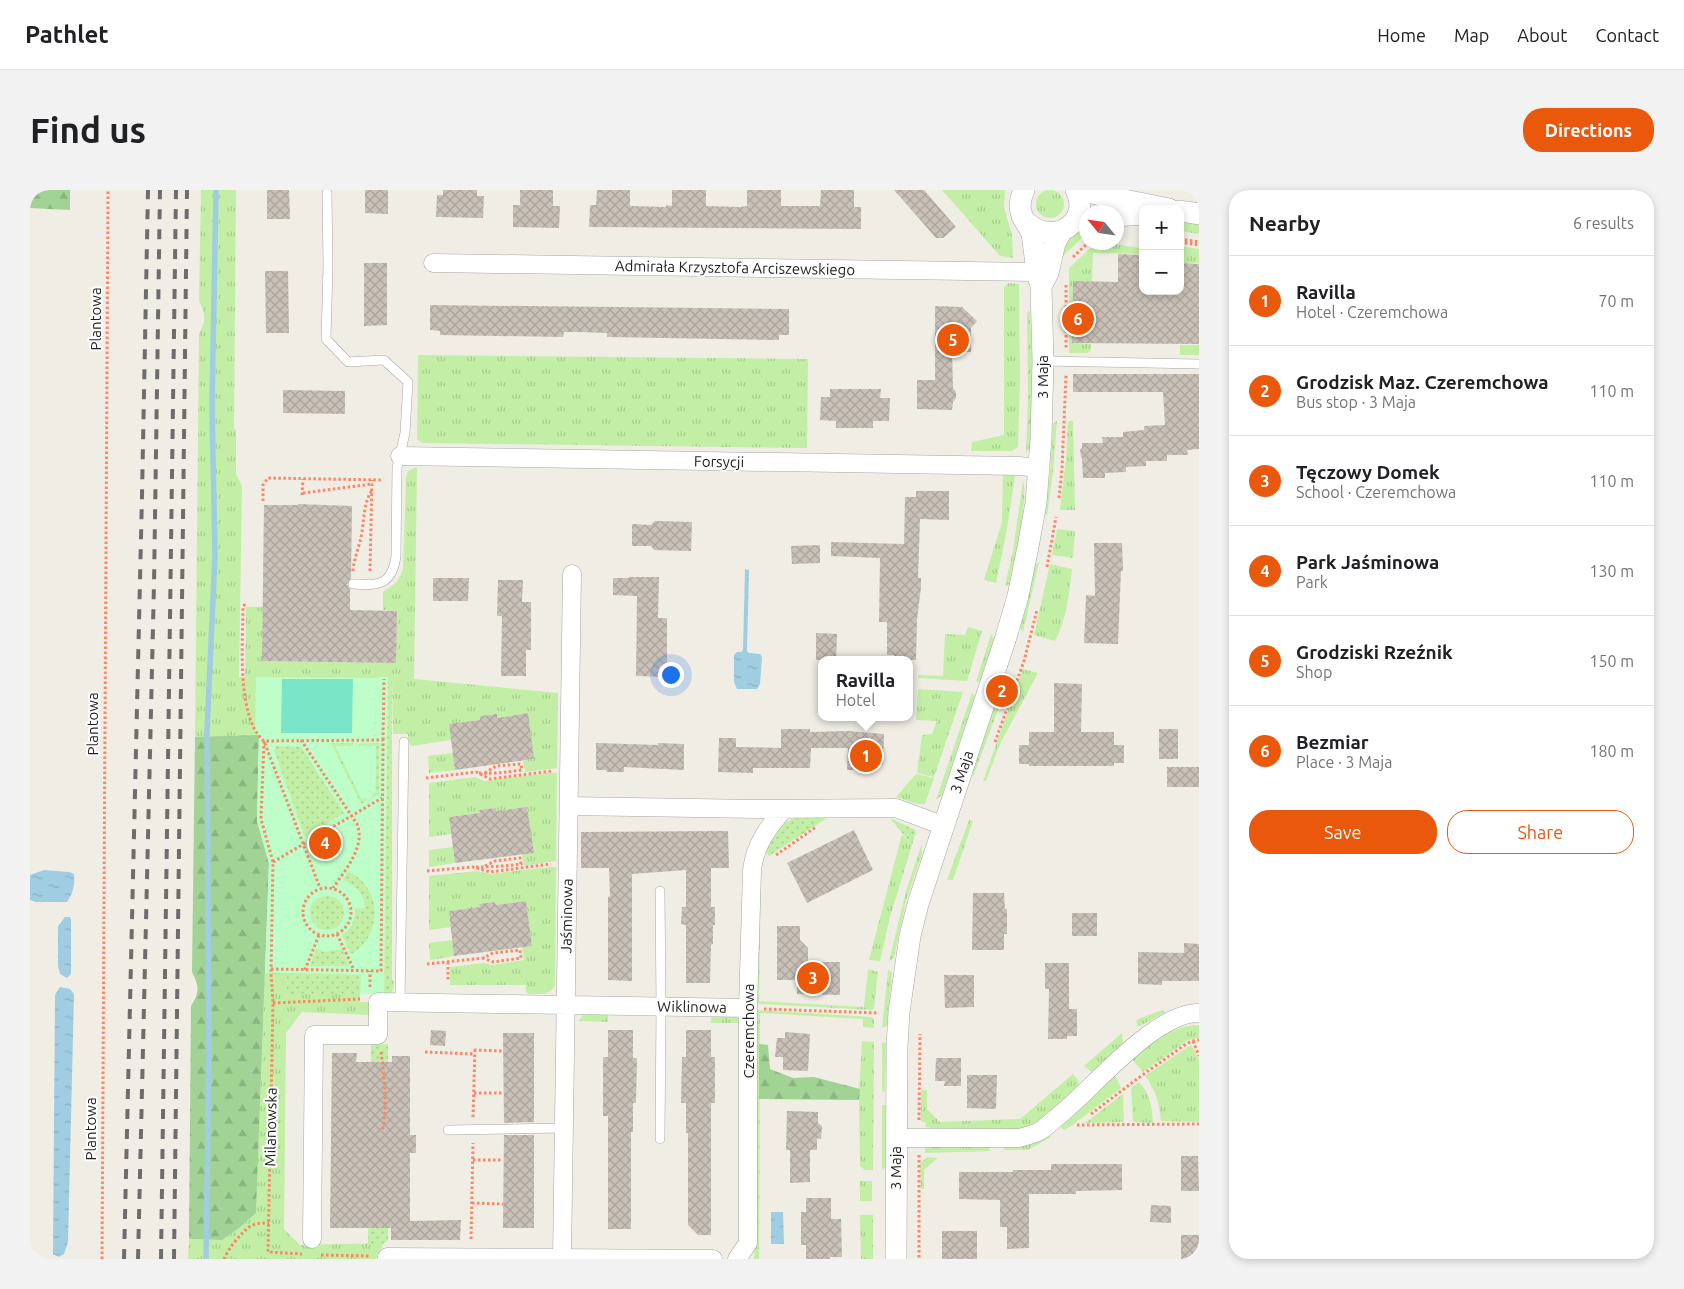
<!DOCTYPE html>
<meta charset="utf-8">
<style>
body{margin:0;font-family:Ubuntu,sans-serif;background:#f2f2f2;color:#202124}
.controls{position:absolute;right:15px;top:15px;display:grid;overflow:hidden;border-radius:10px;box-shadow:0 2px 8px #0003}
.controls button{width:45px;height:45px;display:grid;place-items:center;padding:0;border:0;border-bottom:1px solid #e0e0e0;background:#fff;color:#202124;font:25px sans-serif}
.compass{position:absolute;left:1049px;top:15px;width:45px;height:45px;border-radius:50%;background:#fff;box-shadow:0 2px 8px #0003;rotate:299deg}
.you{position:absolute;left:640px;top:484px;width:18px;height:18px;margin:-12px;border:4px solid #fff;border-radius:50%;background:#1a73e8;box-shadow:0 0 0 8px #1a73e833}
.badge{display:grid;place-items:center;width:32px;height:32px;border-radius:50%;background:#ea580c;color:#fff;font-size:16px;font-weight:700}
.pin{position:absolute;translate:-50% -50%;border:2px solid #fff;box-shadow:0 1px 5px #0006}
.popup{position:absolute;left:788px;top:466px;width:95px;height:65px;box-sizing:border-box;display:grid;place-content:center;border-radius:10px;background:#fff;filter:drop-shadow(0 1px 4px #0005);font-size:16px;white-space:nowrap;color:#757577}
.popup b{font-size:19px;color:#202124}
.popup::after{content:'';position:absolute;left:50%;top:100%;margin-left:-10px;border:10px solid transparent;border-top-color:#fff}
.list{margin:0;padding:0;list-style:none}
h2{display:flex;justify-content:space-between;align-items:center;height:65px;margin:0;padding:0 20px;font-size:21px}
h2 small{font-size:16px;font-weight:400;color:#757577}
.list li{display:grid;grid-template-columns:32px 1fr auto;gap:15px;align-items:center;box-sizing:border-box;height:90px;padding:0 20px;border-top:1px solid #e0e0e0}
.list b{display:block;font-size:19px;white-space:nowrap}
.list p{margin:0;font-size:16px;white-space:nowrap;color:#757577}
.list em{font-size:16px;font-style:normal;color:#757577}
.actions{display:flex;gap:10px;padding:15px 20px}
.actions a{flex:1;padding:11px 0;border:1px solid #ea580c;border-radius:20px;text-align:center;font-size:18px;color:#ea580c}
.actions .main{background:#ea580c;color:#fff}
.map{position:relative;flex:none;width:1169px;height:1069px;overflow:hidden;border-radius:20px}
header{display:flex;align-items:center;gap:30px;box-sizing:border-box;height:70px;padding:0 25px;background:#fff;border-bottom:1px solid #e0e0e0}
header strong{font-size:24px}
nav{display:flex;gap:28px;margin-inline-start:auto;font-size:18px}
.intro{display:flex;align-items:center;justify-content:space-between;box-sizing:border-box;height:120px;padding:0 30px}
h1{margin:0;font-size:35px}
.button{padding:12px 22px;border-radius:20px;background:#ea580c;color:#fff;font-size:18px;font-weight:700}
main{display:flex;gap:30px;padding:0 30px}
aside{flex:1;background:#fff;border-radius:20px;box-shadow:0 2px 8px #0003}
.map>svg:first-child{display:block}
</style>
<header>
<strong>Pathlet</strong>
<nav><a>Home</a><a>Map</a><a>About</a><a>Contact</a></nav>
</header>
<div class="intro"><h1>Find us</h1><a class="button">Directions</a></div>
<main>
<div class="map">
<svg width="1169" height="1069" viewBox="0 0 1169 1069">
<defs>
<pattern id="grass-tufts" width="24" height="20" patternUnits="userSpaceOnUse" patternTransform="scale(1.25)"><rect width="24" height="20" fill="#c2efa5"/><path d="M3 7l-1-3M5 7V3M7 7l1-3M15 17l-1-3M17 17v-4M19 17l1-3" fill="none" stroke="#a6cc8e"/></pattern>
<pattern id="forest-firs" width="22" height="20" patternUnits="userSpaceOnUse" patternTransform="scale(1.25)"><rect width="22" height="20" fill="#a1d395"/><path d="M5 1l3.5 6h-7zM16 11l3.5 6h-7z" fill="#8ab580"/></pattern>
<pattern id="garden-dots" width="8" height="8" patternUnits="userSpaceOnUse" patternTransform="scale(1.25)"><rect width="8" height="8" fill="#c2efa5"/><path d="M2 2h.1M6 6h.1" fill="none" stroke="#a6cc8e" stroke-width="1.8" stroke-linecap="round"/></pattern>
<pattern id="water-ripples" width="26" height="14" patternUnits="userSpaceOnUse" patternTransform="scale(1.25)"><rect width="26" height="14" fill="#a0cde2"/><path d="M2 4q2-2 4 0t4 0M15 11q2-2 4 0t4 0" fill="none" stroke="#89b0c1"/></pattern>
<pattern id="building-cross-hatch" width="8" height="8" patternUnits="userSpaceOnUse" patternTransform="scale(1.25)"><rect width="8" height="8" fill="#c9c0b7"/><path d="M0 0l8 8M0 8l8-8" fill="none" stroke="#aca59d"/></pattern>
</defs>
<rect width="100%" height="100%" fill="#f0ede4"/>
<!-- grass -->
<path fill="url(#grass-tufts)" d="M1006 14a14 14 0 1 1 28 0a14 14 0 1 1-28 0Z
M171,0H206L204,239L206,240V284L212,296L209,487H215L216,417H233L232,471L366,473L367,421L353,420V402L367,392L373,380L376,288L378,281L387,277L384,489L528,503L527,578L495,582L493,571L504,569L497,523L467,528L466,524L450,526V530L420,534L421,550L382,556L378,552V544H363L362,488L351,487L229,545L165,547L169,144C176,130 176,125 169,111Z
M912,0H975L974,17L982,45L983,68L970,66Z
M1150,32L1169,34V44L1150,41Z
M1056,38V44L1029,70C1036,49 1037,49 1056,38Z
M1113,51V64L1063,63L1062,91H1043L1042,153L1061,154V160L1058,163H1039V78L1066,53H1078L1110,58Z
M1150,56L1169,59V73H1152Z
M979,93L989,94L990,191L988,257L982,261H941L942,252L974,245V97Z
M1000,120L1003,188L1002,254L996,264L998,211L997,123Z
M1150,155H1169V165H1150Z
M388,165L778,169L777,258L392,253L387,249Z
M1027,231L1023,282L1017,326L1015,323L1020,283L1023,234Z
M1038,231H1043L1045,320H1030L1036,268Z
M973,285L985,286L977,339L966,393L954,390L972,332Z
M993,290C999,312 984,370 979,394L977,396L975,395L983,361Z
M1027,339L1045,341L1043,368L1022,365Z
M1009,372L993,442L990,438L1005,374Z
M1020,374L1042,379C1039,403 1037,429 1025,451L1004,445Z
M938,437L952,441L937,491L888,488V485L913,486L915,444L935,445Z
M961,444L964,449L950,491L946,492Z
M993,479L1008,483L970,554L956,591H953Z
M888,499L933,502L904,587L887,583L892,545L902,544L907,531L886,530Z
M942,503L945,506L912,605L906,610Z
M965,515L969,517L943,587L942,584Z
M423,563L425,580L399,583L398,566Z
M520,583H527L526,671L494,676L492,664L503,663L497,617L466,621V618L449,620L450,623L419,627L421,644L399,647V593L445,587L454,591Z
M886,584L904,588L895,614H887L866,607Z
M939,630L943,631L923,690H917Z
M872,644L882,655L860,727L850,771L839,770Z
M892,653V664L876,711L864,768L859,771L876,701Z
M423,657L425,673L399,677V660Z
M520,677H526L525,795C520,806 509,804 498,804L496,802V795H420V777L454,773L462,775L494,770L492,757L502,756L496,711L466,715L465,712L449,714L450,717L419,721L421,737L399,740V686L447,681L459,684Z
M731,677L729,811L834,817L838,779L848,782L844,819L842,820L730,814L726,812L727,679Z
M422,750L424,766L400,770L399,753Z
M858,780L862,783L857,836L852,838Z
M235,783H257V804H330V812H343L341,825L272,822L256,843L254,1039L270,1055L354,1053L346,1069H158L159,1049L192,1050L208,1039L226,1023Z
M726,820L842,827L844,829V838L833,837V829L730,823L729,1069H724Z
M1133,820L1135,823L1108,837L1106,831L1110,828Z
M578,822V832L549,831L554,823Z
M682,823L706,824L708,828L709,833H681Z
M1169,835V848L1158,850L1113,882L1102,869C1123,851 1140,836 1169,835Z
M1092,843L1093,853L1062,882L1054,876Z
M832,851L844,852L843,980H835L830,976L829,905Z
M852,852L856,854L855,902L852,901Z
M1161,855L1169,869V932L1131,931C1129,913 1126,900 1115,886Z
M1043,884L1048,890L1049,895C1031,912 1014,933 988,939L902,938L895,937L896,933L891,931V900H897V919L910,932L990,929Z
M1085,885L1091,898L1044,934L1034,940L1030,936Z
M1109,892C1120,904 1122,916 1123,933L1103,932L1101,898Z
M1093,904L1094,932L1055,933Z
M852,915H856L855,977L852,980Z
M1019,945L1021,947L998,960H975L974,959L975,956L1001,954Z
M959,956L960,961L895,963V957Z
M897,967L908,968L894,980V999H891L890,974Z
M830,991H842V1011H830Z
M830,1025H843V1069H831Z"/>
<!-- forest -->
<path fill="url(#forest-firs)" d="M0,0H40V20L0,18Z
M225,545H229L227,631L239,673L226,1023L208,1039L192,1050L159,1049L161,816C170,802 169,796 162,782L165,547Z
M729,854L738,855L740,879L763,888L784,887L830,899L829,910L729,909Z"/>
<!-- park -->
<path fill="#bdfec9" d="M226,487L358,488L354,804H257V783H235L239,673L227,631L229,545H225Z"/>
<!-- garden -->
<path fill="url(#garden-dots)" d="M358,488H362V790H364L363,800L360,804H354Z
M301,553H323V556H305L332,610L336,608L337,610L331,614Z
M349,553V604L342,608L341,606L346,602V556H329V554Z
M246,556L271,557L314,623L275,647L244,560Z
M766,628H797L739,666L735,661C741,645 748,633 766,628Z
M860,628L885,640L886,642L882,655Z
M318,681C325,685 332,690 336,696C352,717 345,752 321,764L312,745C322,738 325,731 325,719L335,718C335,705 325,694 313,690Z
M280 723a17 17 0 1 1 34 0a17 17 0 1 1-34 0Z
M286,759L294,762L312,759L319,776H280Z
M257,783L331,785L330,804H257Z
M358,854V1050L354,1053L338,1054L341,855Z"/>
<!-- pitch -->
<path fill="#7be6c7" d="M252,489H323L322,543H251Z"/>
<!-- water -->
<path fill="url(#water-ripples)" d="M715,379L719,380L717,461L719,463L730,464L732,467L730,494L727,499H707L704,492V465L707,462H711L713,460Z
M14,680L39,682L44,684C45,696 43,703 37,712H6L0,710V685Z
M35,727H40L41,730V784L37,788L30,784L28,776V736Z
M30,797L40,799L44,804L38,1052L34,1064L29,1067L23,1064L25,805Z
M741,1022H753L754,1054H741Z"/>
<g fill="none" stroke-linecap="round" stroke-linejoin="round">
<!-- stream -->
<path stroke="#a0cde2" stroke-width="5.5" d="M176,1069L179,861L177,541L185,365L182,217L186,0"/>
</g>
<!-- building -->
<path fill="url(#building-cross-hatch)" d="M237,0H259L260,29H237Z
M335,0H358V24L335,23Z
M413,0H447V6H454L453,28L406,27L407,5H413Z
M490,0H523V16H530L529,38L483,37V15H490Z
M567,0H600V16L636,17V15L642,16V0H676V16L710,17L717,16V0H751V16H790L791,0H824V17H831V39L559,37L560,15H566Z
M864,0H894L926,37L913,48H906Z
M1088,64L1113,65V101H1151V73L1169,74V154L1042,153L1043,91L1088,92Z
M334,73H357V135L334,136Z
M235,81H258L259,143H236Z
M400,115L759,119V145H749V150L577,147V143L552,142H534L533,147L410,145V141L400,140Z
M905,116L932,117L947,131L941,138V162H922L923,198L926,202V208L923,212L922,220L887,219V190H905Z
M1043,184H1169V259L1157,260L1158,265H1137V271H1116V276L1096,277V282L1075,283V288H1053L1052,268L1051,267L1050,260L1052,258V253H1073L1072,247H1093V242L1114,240V236L1135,235L1133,202H1043Z
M800,199H851L850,208H860L859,231H843V238H806V231L790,230L791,207H800Z
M253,200L315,201V224L253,223Z
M886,301H919V330L890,329L888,388H891V397L887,430L886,470H864V465H857V432H849L850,368L801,366V352L874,354L875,307H886Z
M268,314L322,316L321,388L317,394L320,400V420L367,421L366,473L232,471L234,315H268Z
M625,331L662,332L661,361L624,360L621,356H602V334L621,335Z
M1064,353H1092L1093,381H1091L1088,454L1054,453L1056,405L1065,406Z
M790,355V373L762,374L761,356Z
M599,387H629L628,428H637V487L606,486L607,406L583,405V388H599Z
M403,388H439L438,411H403Z
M468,390H493L492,412H501V460H496V486H471L472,426H467Z
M786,443L807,444L806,470H786Z
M1024,493L1052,494L1051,542H1084V555H1094V573H1084V576H999V574H989V555H999V542H1024Z
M498,523L504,569L425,580L419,534L450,530V526L467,524V528Z
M751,539H780V542L818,541L854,544L853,575L835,574V580H817L818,558H781L780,578H723V583L688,582L689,548H706V557L751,558Z
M1129,539H1148V569H1129Z
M566,553L628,555V553L654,554V580L594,577V582H577L576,580H566Z
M1137,577H1169V597H1137Z
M497,617L504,663L425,673L419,627L450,623L449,620L466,618V621Z
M824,640L843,680L777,713L757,673Z
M698,641L699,678H681V717H685V735H683V754L681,755L680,793H656V735L651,734L652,717H656V680L602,684V791L578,790V707L580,706L579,678H551V642Z
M943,703H974L975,719H977V744H974V760H942Z
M496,711L502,756L424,766L419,721L450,717L449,714L465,712L466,715Z
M1042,723H1067V746H1042Z
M747,736H770V750L778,758V772H810V805L767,804V790H747Z
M1154,753L1169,754V791H1132V795L1108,794V762L1154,763Z
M1015,773H1039V819H1047V846H1037V849H1018L1019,799H1015Z
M914,785H944V817L915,818Z
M401,840L416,841L415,856L400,855Z
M578,840H603V868H607L606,913H603V942H601V1039H578V926H573V867H578Z
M656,840H681V867H685V913H681V1045H668L658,1035V943H656V913H651L652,867H656Z
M755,842L780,844L778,881L753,880V867H745L747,848H755Z
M473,843H504V932L474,933Z
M302,863H327L326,872H362V866H380V945H386V963H380V1031L431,1030L430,1050H361V1038H300Z
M906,868H931V896H914L915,891H905Z
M937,885H967L966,919L937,918Z
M757,921L788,922V933L792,936L791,949L787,948V960H780V992L760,993V960H756Z
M474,945H504V1038H473Z
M1151,966H1168L1169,1001H1151Z
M1021,974H1092V1000L1046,1001V1004H999V1058L977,1059V1037H970V1010L929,1009V982H983V980H1021Z
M776,1008H801V1029H811L812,1067H800V1069H776V1055H771V1022H776Z
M1121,1015L1141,1016V1033L1120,1032Z
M912,1041H947V1069H912Z
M1151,1045H1169V1069H1151Z"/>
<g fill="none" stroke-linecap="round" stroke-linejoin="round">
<defs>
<path id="service" d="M297,3L298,76L296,149L318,172L354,170L378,192L375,243L367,278L366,366C362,395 349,396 323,394
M1013,171L1169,174
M630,701L631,817L630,949
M370,813L374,552
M418,940L533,938"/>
<path id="minor" d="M403,73L1007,82
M370,266L989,276L1009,278
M539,616L728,619L866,618L914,636
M866,948H989C995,946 1002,945 1008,942C1014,939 1020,933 1026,928C1061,901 1124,822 1169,823
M282,1049L284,845H348V812L718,818
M532,1068L542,384
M357,1069V1067L683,1069
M707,1069L718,1053V818L722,680C725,655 738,637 754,619"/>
<path id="tertiary" d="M1051,0L1079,7L1139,19
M1150,21L1169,24
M1086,26L1113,24
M997,33C1025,57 1062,31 1046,0
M1011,96L1018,83L1025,53L1031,42
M866,1069L867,857L869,822L880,746L888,714L976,447L988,406L998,357L1006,313L1011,249L1013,171L1011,96L1007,82L1002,43L992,26L990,17L991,8L994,0"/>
</defs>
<!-- service casing -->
<use href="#service" stroke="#a6a6a6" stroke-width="10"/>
<!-- minor casing -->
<use href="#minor" stroke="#a6a6a6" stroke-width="19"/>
<!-- tertiary casing -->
<use href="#tertiary" stroke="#a6a6a6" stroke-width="22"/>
<!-- path -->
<path stroke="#ff8566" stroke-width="3" stroke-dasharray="2.5 2.5" stroke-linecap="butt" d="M1150,49L1169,52
M1150,52L1169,55
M1043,67L1059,52
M1036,95V159
M273,303L342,294
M272,305L273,289
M1029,308L1032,279L1036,185
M233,311V295L238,288L353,290
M1017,377L1026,327
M323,381C324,368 330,355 332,342C334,327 334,313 342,300
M340,381L342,290
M215,414L213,417C213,450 206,528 234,551L290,698
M271,550L327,634C336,657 315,680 303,698
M353,550L354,489
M965,552L994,471L1007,420
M449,583C464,584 477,582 492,580L491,574L466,576L455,583
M396,588L446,582L460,589L522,581
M746,665L786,637
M243,672L352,608
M446,677C461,677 476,676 491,674L490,668L465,671L453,677
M397,681L443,677L460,682L521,674
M273 722a24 24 0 1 1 48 0a24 24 0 1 1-48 0Z
M307,744L324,780
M418,772V790
M397,774L453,768L463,763L490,760L491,768L463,772L453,768
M241,779L351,781L353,550L234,551L231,629L243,672L241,783L243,813L238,1062L272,1064
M275,780L289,745
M340,797V781
M243,813L330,809
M734,819L849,823
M1163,851L1169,866
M444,860L473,861
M351,862C354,887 358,916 352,941
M395,862L444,864
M444,903H473
M1061,924L1111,886L1156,854L1163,851L1169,850
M443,927L445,857
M889,930L890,844
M1047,935L1169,934
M889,965V1069
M443,970H473
M442,1013L473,1014
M441,1049L443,953
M291,1065L340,1066
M72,1069L78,0
M194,1069C198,1059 211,1043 219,1037C225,1033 232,1033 239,1033"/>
<!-- service -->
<use href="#service" stroke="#fff" stroke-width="9"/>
<!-- minor -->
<use href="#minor" stroke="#fff" stroke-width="18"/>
<!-- tertiary -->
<use href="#tertiary" stroke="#fff" stroke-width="21"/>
<!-- rail -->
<path stroke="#6d6d6d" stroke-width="4" stroke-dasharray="10 10" stroke-linecap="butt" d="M94,1069L112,305L118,0
M108,1069L124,394L130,0
M131,1069L146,0
M144,1069L157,0"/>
</g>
<g text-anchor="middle" stroke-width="4" stroke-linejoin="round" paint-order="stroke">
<!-- street labels -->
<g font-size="15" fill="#1f1f1f" stroke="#fff">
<text transform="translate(705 78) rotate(1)" y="5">Admirała Krzysztofa Arciszewskiego</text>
<text transform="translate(66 129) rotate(-90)" y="5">Plantowa</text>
<text transform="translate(1013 187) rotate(-90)" y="5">3 Maja</text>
<text transform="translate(689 272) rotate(1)" y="5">Forsycji</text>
<text transform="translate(63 534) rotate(-90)" y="5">Plantowa</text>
<text transform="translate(932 582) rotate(-72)" y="5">3 Maja</text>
<text transform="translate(537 726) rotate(-89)" y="5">Jaśminowa</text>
<text transform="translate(662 817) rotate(1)" y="5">Wiklinowa</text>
<text transform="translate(719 841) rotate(-90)" y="5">Czeremchowa</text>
<text transform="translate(241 937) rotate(-89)" y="5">Milanowska</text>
<text transform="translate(61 939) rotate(-90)" y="5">Plantowa</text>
<text transform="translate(866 978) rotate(-90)" y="5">3 Maja</text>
</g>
</g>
</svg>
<div class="controls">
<button>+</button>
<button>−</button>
</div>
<svg class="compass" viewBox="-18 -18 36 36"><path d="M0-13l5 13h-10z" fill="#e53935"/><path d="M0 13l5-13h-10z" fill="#757577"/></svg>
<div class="you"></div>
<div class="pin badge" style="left:836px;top:566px">1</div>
<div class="popup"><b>Ravilla</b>Hotel</div>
<div class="pin badge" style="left:972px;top:501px">2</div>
<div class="pin badge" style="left:783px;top:788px">3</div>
<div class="pin badge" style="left:295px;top:653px">4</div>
<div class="pin badge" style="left:923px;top:150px">5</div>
<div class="pin badge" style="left:1048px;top:129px">6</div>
</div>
<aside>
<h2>Nearby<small>6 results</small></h2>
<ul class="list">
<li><span class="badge">1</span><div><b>Ravilla</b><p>Hotel · Czeremchowa</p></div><em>70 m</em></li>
<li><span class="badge">2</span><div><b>Grodzisk Maz. Czeremchowa</b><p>Bus stop · 3 Maja</p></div><em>110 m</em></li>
<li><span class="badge">3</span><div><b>Tęczowy Domek</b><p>School · Czeremchowa</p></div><em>110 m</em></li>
<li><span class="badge">4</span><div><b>Park Jaśminowa</b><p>Park</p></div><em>130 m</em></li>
<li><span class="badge">5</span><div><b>Grodziski Rzeźnik</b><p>Shop</p></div><em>150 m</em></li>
<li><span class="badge">6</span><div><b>Bezmiar</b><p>Place · 3 Maja</p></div><em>180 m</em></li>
</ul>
<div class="actions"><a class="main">Save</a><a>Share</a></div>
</aside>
</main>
